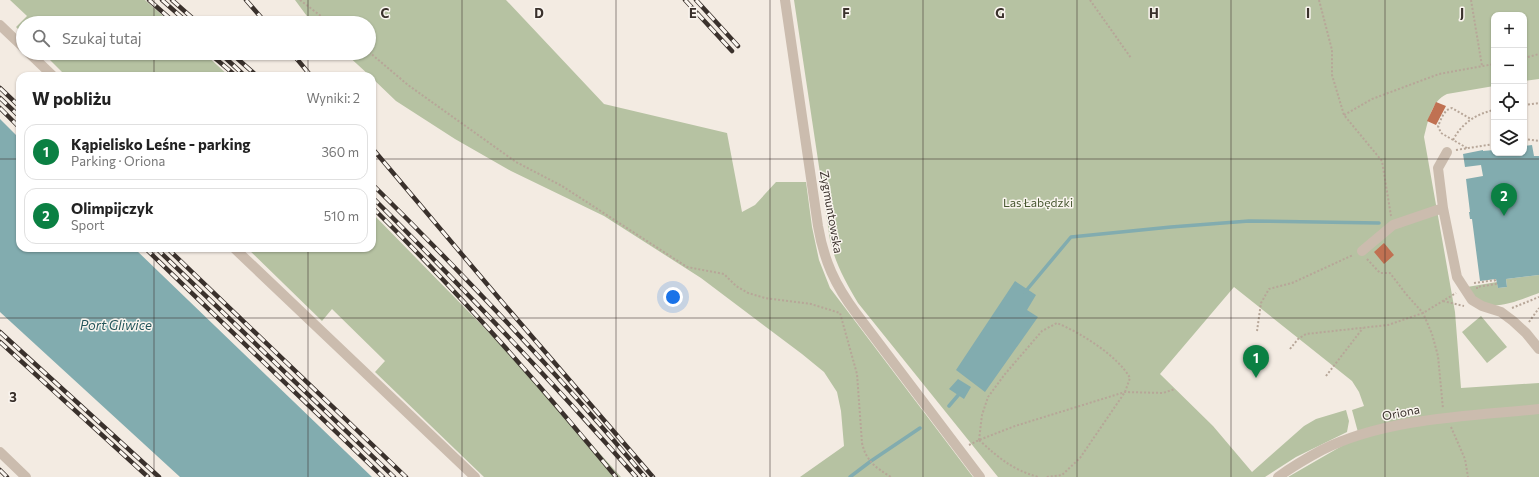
<!DOCTYPE html>
<html lang="pl">
<meta charset="utf-8">
<style>
body{margin:0;font-family:Commissioner,sans-serif;background:#f6f6f6;color:#222}
.controls{position:absolute;right:12px;top:12px;display:grid;overflow:hidden;border-radius:8px;box-shadow:0 1px 3px #0004}
.controls button{width:36px;height:36px;display:grid;place-items:center;padding:0;border:0;border-bottom:1px solid #e0e0e0;background:#fff;color:#222;font:20px sans-serif}
.you{position:absolute;left:673px;top:297px;width:14px;height:14px;margin:-10px;border:3px solid #fff;border-radius:50%;background:#1a73e8;box-shadow:0 0 0 6px #1a73e833}
.badge{display:grid;place-items:center;width:26px;height:26px;border-radius:50%;background:#0b8043;color:#fff;font-size:13px;font-weight:700}
.pin{position:absolute;translate:-50% -33px;filter:drop-shadow(0 1px 2px #0008)}
.pin::after{content:'';position:absolute;top:21px;width:14px;height:12px;background:inherit;clip-path:polygon(0 0,100% 0,50% 100%)}
.list{margin:0;padding:0;list-style:none}
h2{display:flex;justify-content:space-between;align-items:center;height:52px;margin:0;padding:0 16px;font-size:17px}
h2 small{font-size:13px;font-weight:400;color:#767676}
.list li{display:grid;grid-template-columns:26px 1fr auto;gap:12px;align-items:center;box-sizing:border-box;height:56px;margin:0 8px 8px;padding:0 8px;border:1px solid #e0e0e0;border-radius:12px}
.list b{display:block;font-size:15px;white-space:nowrap}
.list p{margin:0;font-size:13px;white-space:nowrap;color:#767676}
.list em{font-size:13px;font-style:normal;color:#767676}
.icon{flex:none;width:22px;height:22px;fill:none;stroke:currentColor;stroke-width:2;stroke-linecap:round;stroke-linejoin:round}
.map{position:relative;flex:none;width:1539px;height:477px;overflow:hidden}
.search{position:absolute;background:#fff;box-shadow:0 1px 3px #0004;left:16px;top:16px;width:360px;height:44px;display:flex;align-items:center;gap:10px;box-sizing:border-box;padding:0 14px;border-radius:22px;color:#767676;font-size:15px}
.panel{position:absolute;background:#fff;box-shadow:0 1px 3px #0004;left:16px;top:72px;width:360px;height:180px;border-radius:12px}
.map>svg:first-child{display:block}
</style>
<div class="map">
<svg width="1539" height="477" viewBox="0 0 1539 477">
<rect width="100%" height="100%" fill="#f3ebe2"/>
<!-- green -->
<path fill="#b6c2a2" d="M10,0H145L171,23H23V34L16,27L27,16Z
M295,0H506L604,104L727,133L742,212L755,205L776,182H806L812,227L819,260L830,288L973,477H800L844,446L841,411L837,392L824,372L802,354L701,278L604,216L511,171L455,139L396,101L372,78V76H370L345,53H369V23H312Z
M794,0H1539V79L1524,81V15H1494V86L1447,94C1431,101 1428,122 1424,137L1455,312L1461,388L1539,383V477H1288L1359,436L1352,410L1364,406L1359,392L1352,381L1234,287L1160,374L1213,426L1252,472L1304,426L1316,419L1346,410L1349,421L1347,432L1296,457L1265,477H998L858,303C846,283 835,263 830,240Z
M43,53H204L229,76H66Z
M372,213L514,358L621,477H484L375,372L385,361L332,309L322,321L247,248H372Z
M1539,275V293C1524,298 1497,311 1482,303C1476,300 1471,292 1467,287L1497,282L1498,288L1507,287L1506,279Z
M1481,316L1507,347L1487,363L1462,332Z"/>
<!-- water -->
<path fill="#82acaf" d="M0,119L20,139V248H134L372,477H180L0,312Z
M1532,145L1534,156H1539V275L1506,279L1507,287L1498,288L1496,279L1480,281L1472,219H1470L1469,212H1470L1466,179L1483,176L1481,165L1465,167L1463,154L1483,150V151L1494,150V153H1524V146Z
M1015,281L1036,295L1027,310L1038,317L985,392L956,370Z
M958,379L971,387L964,399L949,389Z"/>
<g fill="none" stroke-linecap="round" stroke-linejoin="round">
<!-- stream -->
<path stroke="#82acaf" stroke-width="3.5" d="M1025,292L1071,237L1171,227L1249,221L1379,223
M949,406L960,393
M850,477L871,461L920,428"/>
</g>
<!-- building -->
<path fill="#c07152" d="M1436,102L1446,106L1436,125L1427,121Z
M1384,243L1394,255L1384,264L1374,252Z"/>
<g fill="none" stroke-linecap="round" stroke-linejoin="round">
<!-- path -->
<path stroke="#b7a698" stroke-width="2" stroke-dasharray="2 2" stroke-linecap="butt" d="M300,0L330,23
M1090,0L1131,58
M1319,0L1332,50V75L1344,115L1382,161L1391,216
M1471,0L1482,66
M369,52L408,85L516,162L562,186L687,267L724,274L736,286L748,293L765,298L811,304L840,313L857,374L862,443C866,461 876,468 891,477
M1524,58L1539,54
M1524,105L1539,103
M1344,115L1372,99L1439,74L1494,64
M1524,139L1539,141
M1453,140C1462,123 1476,114 1494,110
M1467,148L1441,133L1438,126C1441,120 1444,109 1452,108L1471,119
M1456,150L1494,144
M1367,259L1380,273H1390L1406,294L1423,313L1432,334L1438,356L1443,409
M1474,283L1496,280
M1477,289V287L1496,284L1495,281
M1443,301L1464,306
M1512,308L1539,297
M1529,322L1539,308
M1257,331L1261,303L1269,289L1292,283L1353,255
M1290,349L1298,339L1306,334L1388,325L1423,313L1456,293
M1326,376L1363,328
M1451,427L1465,459L1468,477
M979,440L982,415L988,397L1005,374L1042,331L1057,323C1081,333 1118,356 1130,378L1125,392L1080,458L1062,475L1046,477
M979,440C999,458 1011,469 1038,477
M969,445L979,440L1015,426L1125,392L1163,393L1175,389"/>
<!-- minor -->
<path stroke="#cbbcae" stroke-width="10" d="M785,0L818,226C824,261 835,285 856,313L980,477
M0,25L23,47
M29,53L53,76
M1447,152L1438,168L1443,208L1457,277L1472,300L1482,306L1501,312L1513,321L1526,333L1539,349
M234,248L475,477
M1362,251L1393,225L1443,208
M0,452L26,477
M1278,477C1292,467 1307,458 1322,450C1385,418 1469,416 1539,409"/>
<defs>
<path id="rail" d="M149,0L175,23
M162,0L188,23
M172,0L198,23
M246,0L266,23
M685,0L732,51
M696,0L738,46
M209,53L236,76
M220,53L245,76
M231,53L257,76
M292,53L311,76
M0,88L20,107
M0,98L20,117
M0,108L20,128
M372,148L503,303L653,477
M372,184C467,278 559,375 645,477
M372,197C463,288 551,380 636,477
M372,207C458,292 539,383 616,477
M145,248L383,477
M156,248L394,477
M167,248L406,477
M0,332L159,477
M0,342L148,477
M0,470L7,477"/>
</defs>
<!-- rail casing -->
<use href="#rail" stroke="#3a312c" stroke-width="4.5"/>
<!-- rail -->
<use href="#rail" stroke="#faf5ef" stroke-width="3" stroke-dasharray="9" stroke-linecap="butt"/>
</g>
<!-- grid -->
<path fill="none" stroke="#3a312c" stroke-width="1" stroke-opacity="0.55" d="M154,0V23M308,0V23M462,0V477M616,0V477M770,0V477M923,0V477M1077,0V477M1231,0V477M1385,0V477M154,53V76M308,53V76M0,159H20M372,159H1539M154,248V477M308,248V477M0,318H1539"/>
<g text-anchor="middle" stroke-width="3" stroke-linejoin="round" paint-order="stroke">
<!-- park labels -->
<g font-size="12" fill="#485731" stroke="#faf5ef">
<text x="1038" y="207">Las Łabędzki</text>
</g>
<!-- street labels -->
<g font-size="12" fill="#3a312c" stroke="#faf5ef">
<text transform="translate(831 212) rotate(80)" y="4">Zygmuntowska</text>
<text transform="translate(1401 413) rotate(-11)" y="4">Oriona</text>
</g>
<!-- water labels -->
<g font-size="13" font-style="italic" fill="#23555a" stroke="#faf5ef">
<text x="116" y="330">Port Gliwice</text>
</g>
</g>
<g font-size="13" text-anchor="middle" font-weight="bold" fill="#3a312c" stroke="#faf5ef" stroke-width="3" stroke-linejoin="round" paint-order="stroke">
<text x="385" y="18">C</text>
<text x="539" y="18">D</text>
<text x="693" y="18">E</text>
<text x="846" y="18">F</text>
<text x="1000" y="18">G</text>
<text x="1154" y="18">H</text>
<text x="1308" y="18">I</text>
<text x="1462" y="18">J</text>
<text x="13" y="402">3</text>
</g>
</svg>
<div class="controls">
<button>+</button>
<button>−</button>
<button><svg class="icon" aria-label="locate" viewBox="0 0 24 24"><circle cx="12" cy="12" r="6"/><path d="M12 2v4M12 18v4M2 12h4M18 12h4"/></svg></button>
<button><svg class="icon" aria-label="layers" viewBox="0 0 24 24"><path d="M12 4l9 5-9 5-9-5zM3 14l9 5 9-5"/></svg></button>
</div>
<div class="you"></div>
<div class="pin badge" style="left:1256px;top:378px">1</div>
<div class="pin badge" style="left:1504px;top:216px">2</div>
<div class="search"><svg class="icon" aria-label="search" viewBox="0 0 24 24"><circle cx="10" cy="10" r="6"/><path d="M15 15l6 6"/></svg>Szukaj tutaj</div>
<section class="panel">
<h2>W pobliżu<small>Wyniki: 2</small></h2>
<ul class="list">
<li><span class="badge">1</span><div><b>Kąpielisko Leśne - parking</b><p>Parking · Oriona</p></div><em>360 m</em></li>
<li><span class="badge">2</span><div><b>Olimpijczyk</b><p>Sport</p></div><em>510 m</em></li>
</ul>
</section>
</div>
